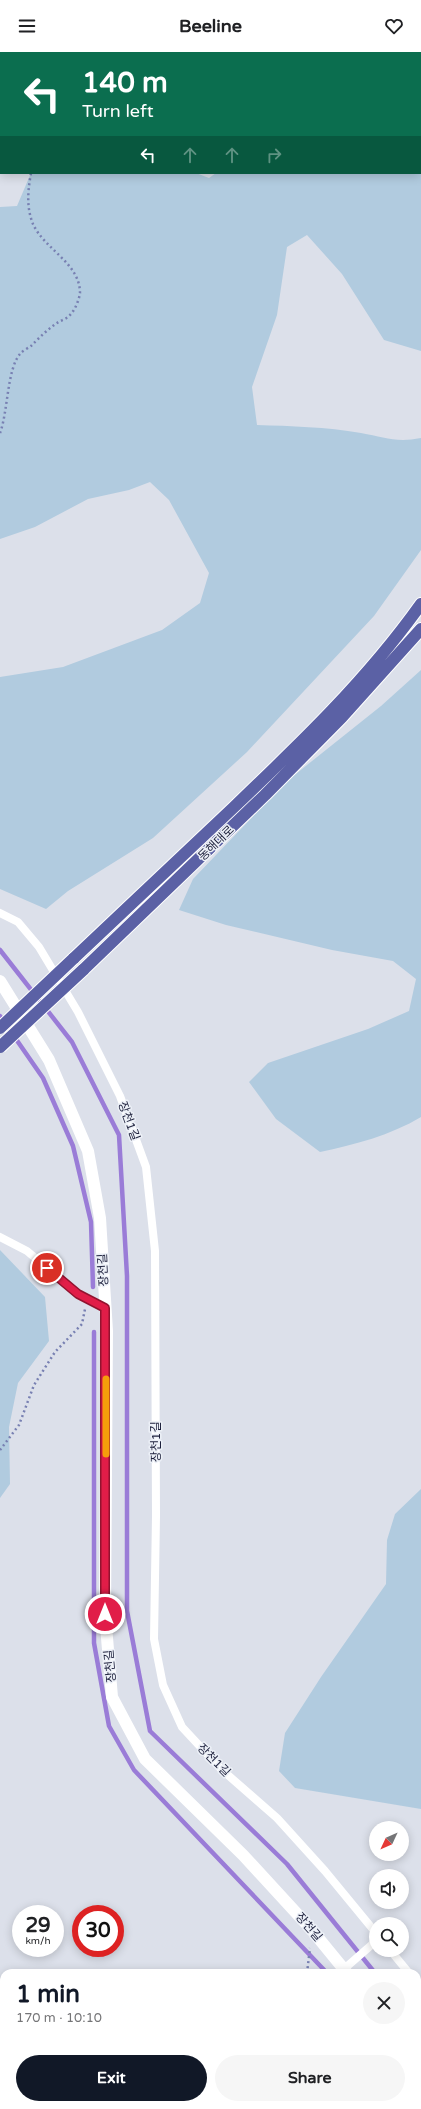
<!DOCTYPE html>
<html lang="en">
<head>
<meta charset="utf-8">
<style>
	body { margin:0; font-family:"Varela Round","Noto Sans KR",sans-serif; background:#f6f6f6; color:#202124; height:100vh; display:flex; flex-direction:column; font-size:15px; white-space:nowrap }
	* { box-sizing:border-box; margin:0 }
	p { font-size:13px; color:#757577 }
	.icon { flex:none; width:22px; height:22px; fill:none; stroke:currentColor; stroke-width:2; stroke-linecap:round; stroke-linejoin:round }
	.map { position:relative; flex:1; overflow:hidden }
	.drawer { position:absolute; left:0px; top:1917px; width:421px; height:140px; display:flex; flex-direction:column; background:#fff; border-radius:12px 12px 0 0; box-shadow:0 2px 10px #0003 }
	.drawer>* { flex:none }
	.hud { position:absolute; left:0px; top:0px; width:421px; height:122px; box-shadow:0 2px 10px #0003; background:#0b6e4f; color:#fff; overflow:hidden }
	.needle { width:26px; rotate:226deg }
	.buttons { position:absolute; left:369px; top:1769px; display:grid; gap:8px }
	.buttons a { display:grid; place-items:center; width:40px; height:40px; border-radius:50%; background:#fff; box-shadow:0 2px 10px #0003; font-size:20px }
	.speed { position:absolute; left:12px; top:1853px; display:flex; gap:8px; font-size:20px; font-weight:700; text-align:center }
	.speed>* { display:grid; place-content:center; width:52px; height:52px; border-radius:50%; background:#fff; box-shadow:0 2px 10px #0003; line-height:1 }
	.speed small { font-size:10px; font-weight:400 }
	.speed .limit { border:6px solid #d22; background:#fff; color:#111 }
	.pin { position:absolute; display:grid; place-items:center; width:34px; height:34px; color:#fff; margin:-17px; border:2px solid #fff; border-radius:50%; box-shadow:0 1px 4px #0007 }
	.me { position:absolute; width:44px; margin:-22px; rotate:0deg; stroke-linejoin:round; filter:drop-shadow(0 0 3px #0008) }
	.turn { display:flex; align-items:center; gap:14px; height:84px; padding:0 16px; font-size:18px }
	.turn .icon { width:52px; height:52px; stroke-width:2.5 }
	.turn b { display:block; font-size:28px; line-height:34px }
	.lanes { display:flex; align-items:center; height:38px; padding:0 16px; background:#0003; justify-content:center; gap:20px; direction:ltr }
	.lanes .off { opacity:.35 }
	.round { display:grid; place-items:center; flex:none; width:42px; height:42px; border-radius:21px; background:#f6f6f6 }
	.headline { display:flex; align-items:center; justify-content:space-between; height:68px; padding:0 16px }
	h1 { font-size:24px; font-weight:700; line-height:30px; color:#111827 }
	.primary-button { display:flex; gap:8px; margin-top:auto; padding:8px 16px }
	.primary-button a { flex:1; height:46px; border-radius:24px; background:#111827; color:#fff; font-size:16px; font-weight:700; line-height:46px; text-align:center }
	.primary-button a+a { background:#f6f6f6; color:#202124 }
	header { display:flex; justify-content:space-between; align-items:center; height:52px; padding:0 16px; background:#fff; font-size:18px; font-weight:700 }
	.map>svg:first-child { display:block }
	.green { fill:#b1cbdf }
	.lines { fill:none; stroke-linecap:round; stroke-linejoin:round }
	.stream { stroke:#9a7cd7; stroke-width:4.5 }
	.primary-casing { stroke:#fff; stroke-width:14 }
	.path { stroke:#7880b2; stroke-width:2.5; stroke-dasharray:2 3; stroke-linecap:butt }
	.lane { stroke:#fff; stroke-width:8 }
	.street { stroke:#fff; stroke-width:12 }
	.primary { stroke:#5b61a5; stroke-width:12 }
	.primary-bridge-casing { stroke:#fff; stroke-width:14; stroke-linecap:butt }
	.primary-bridge { stroke:#5b61a5; stroke-width:12 }
	.route-casing { stroke:#92132f; stroke-width:10 }
	.route { stroke:#e11d48; stroke-width:7 }
	.slow { stroke:#f59e0b; stroke-width:7 }
	.labels { text-anchor:middle; dominant-baseline:central; stroke-width:3; stroke-linejoin:round; paint-order:stroke }
	.street-label { font-size:12px; fill:#1c1f3b; stroke:#ecf0f7 }
</style>
</head>
<body>
<header><svg class="icon" aria-label="menu" viewBox="0 0 24 24"><path d="M4 6h16M4 12h16M4 18h16"/></svg>Beeline<svg class="icon" aria-label="heart" viewBox="0 0 24 24"><path d="M12 20l-8-8c-3-5 5-10 8-4 3-6 11-1 8 4z"/></svg></header>
<div class="map">
<svg width="421" height="2057" viewBox="0 0 421 2057">
	<rect width="100%" height="100%" fill="#dce0ea"/>
	<path class="green" d="M208,0H421V299L384,288L342,222L307,183L287,195L277,263L252,335L257,373C291,374 326,375 361,381C384,385 396,391 421,386V498L374,564L247,700L153,786L68,839L46,857L0,837V625L63,615L162,578L200,551L209,521L169,448L150,430L129,438L88,447L35,475L0,487V155L17,154L31,121H196L209,126L216,121H420V1Z
		M421,618V1065C391,1083 354,1093 320,1100L276,1067L249,1030L268,1011L368,977L409,959L416,927L393,909L332,898L226,873L179,858L193,827L287,729L381,654Z
		M0,1198L45,1245L49,1289L18,1331L9,1375L10,1432L0,1446Z
		M421,1437V1757L295,1736L279,1719L285,1681L321,1625L386,1532L387,1488L395,1462Z"/>
	<g class="lines">
		<path class="stream" d="M0,898L72,990L119,1083L127,1224V1559L150,1679L287,1812L375,1921
			M0,964L43,1026L73,1094L91,1170L93,1235
			M94,1280V1591L109,1674L134,1718L327,1921
			M417,1973L421,1978
			M347,2057V2053"/>
		<g class="primary-casing">
			<path id="primary" d="M73,907C126,857 180,806 233,756C300,692 367,628 421,552
				M83,918L265,743L342,665L421,577"/>
		</g>
		<path class="path" d="M0,381C8,360 7,317 20,302C23,298 29,296 32,293C40,285 48,277 57,271C61,268 67,267 70,263C75,258 79,248 80,241C80,211 44,197 33,172C26,155 28,138 31,121
			M0,1398L19,1373L34,1333L55,1300L82,1272L85,1257
			M307,1921L310,1896
			M0,1945L4,1948
			M241,2053L261,2057
			M308,2057L313,2056L314,2053"/>
		<path class="lane" d="M0,861L18,870L39,895L78,960L120,1044L146,1115L155,1199L156,1464L154,1587L163,1633L182,1675L221,1717L277,1766L325,1819L376,1881
			M0,1185L27,1199L78,1242L105,1256
			M390,1898L409,1921
			M344,1917L376,1889
			M417,1931L421,1936
			M356,2057L357,2053"/>
		<path class="street" d="M0,929L49,1008L88,1099L100,1166L107,1279L105,1562L112,1645L145,1707L243,1803L311,1877L347,1921
			M417,2003L421,2008"/>
		<use href="#primary" class="primary"/>
		<g class="primary-bridge-casing">
			<path id="primary-bridge" d="M0,976L73,907
				M0,995L83,918"/>
		</g>
		<use href="#primary-bridge" class="primary-bridge"/>
	</g>
	<g class="lines">
		<g class="route-casing">
			<path id="route" d="M47,1216L78,1242L105,1256V1562"/>
		</g>
		<use href="#route" class="route"/>
		<path class="slow" d="M106,1402V1327"/>
	</g>
	<g class="labels">
		<g class="street-label">
			<text transform="translate(216 791) rotate(-44)">동해대로</text>
			<text transform="translate(129 1069) rotate(70)">장천1길</text>
			<text transform="translate(103 1218) rotate(-93)">장천길</text>
			<text transform="translate(156 1390) rotate(-90)">장천1길</text>
			<text transform="translate(110 1614) rotate(-95)">장천길</text>
			<text transform="translate(214 1708) rotate(45)">장천1길</text>
			<text transform="translate(309 1875) rotate(49)">장천길</text>
		</g>
	</g>
</svg>
<div class="buttons">
<a><svg class="needle" viewBox="-14 -14 28 28"><path d="M0-13l5 13h-10z" fill="#e53935"/><path d="M0 13l5-13h-10z" fill="#757577"/></svg></a>
<a><svg class="icon" aria-label="sound" viewBox="0 0 24 24"><path d="M4 9h4l5-4v14l-5-4H4zM17 9q2 3 0 6"/></svg></a>
<a><svg class="icon" aria-label="search" viewBox="0 0 24 24"><circle cx="10" cy="10" r="6"/><path d="M15 15l6 6"/></svg></a>
</div>
<div class="speed"><div>29<small>km/h</small></div><div class="limit">30</div></div>
<div class="pin" style="left:47px;top:1216px;background:#d93025"><svg class="icon" aria-label="arrive" viewBox="0 0 24 24"><path d="M6 21V4h12l-3 4 3 4H6"/></svg></div>
<svg class="me" style="left:105px;top:1562px" viewBox="-20 -20 40 40"><circle r="17" fill="#e11d48" stroke="#fff" stroke-width="3"/><path d="M0-11L8 9 0 5-8 9z" fill="#fff"/></svg>
<div class="hud">
<div class="turn"><svg class="icon" aria-label="left" viewBox="0 0 24 24"><path d="M17 20v-9H6M10 6l-5 5 5 5"/></svg><div><b>140 m</b>Turn left</div></div>
<div class="lanes"><svg class="icon" aria-label="left" viewBox="0 0 24 24"><path d="M17 20v-9H6M10 6l-5 5 5 5"/></svg><svg class="icon off" aria-label="ahead" viewBox="0 0 24 24"><path d="M12 20V5M6 11l6-6 6 6"/></svg><svg class="icon off" aria-label="ahead" viewBox="0 0 24 24"><path d="M12 20V5M6 11l6-6 6 6"/></svg><svg class="icon off" aria-label="right" viewBox="0 0 24 24"><path d="M7 20v-9h11M14 6l5 5-5 5"/></svg></div>
</div>
<section class="drawer">
<div class="headline"><div><h1>1 min</h1><p>170 m · 10:10</p></div><a class="round"><svg class="icon" aria-label="close" viewBox="0 0 24 24"><path d="M6 6l12 12M18 6L6 18"/></svg></a></div>
<div class="primary-button"><a>Exit</a><a>Share</a></div>
</section>
</div>
</body>
</html>
